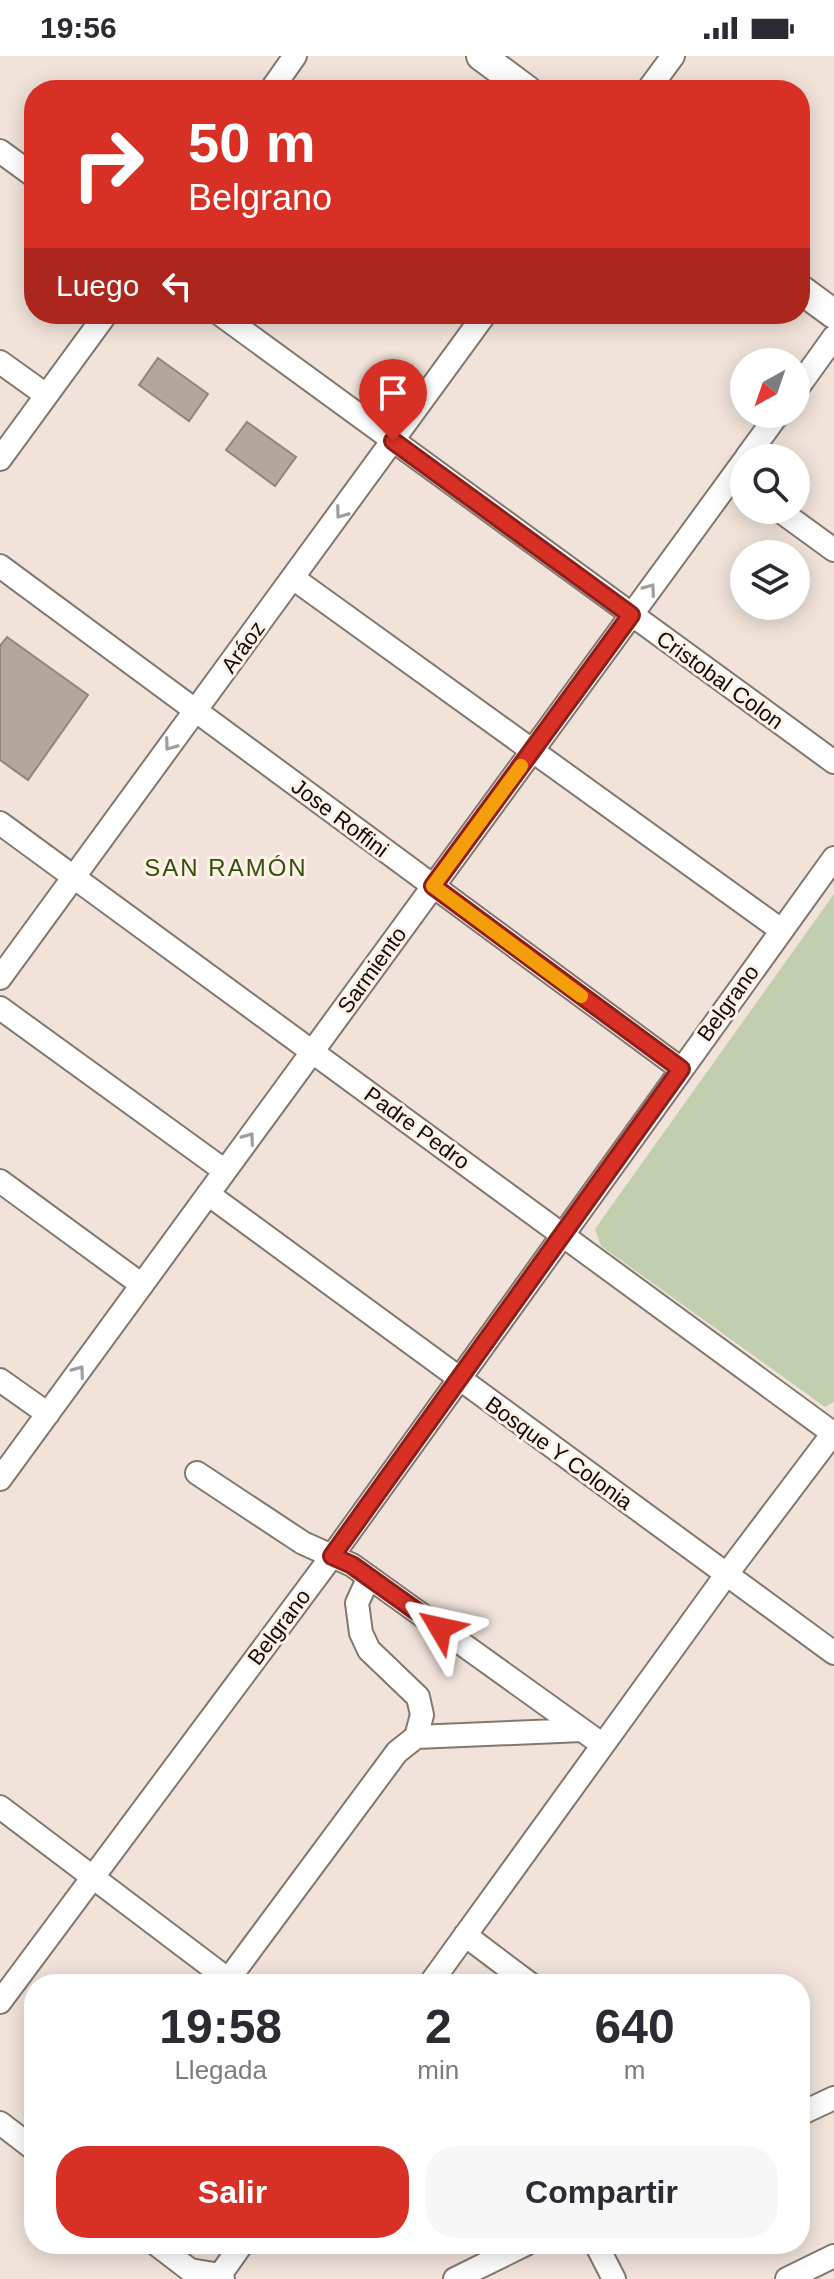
<!DOCTYPE html>
<html lang="es">
<head>
<meta charset="utf-8">
<style>
	body { margin:0; font-family:Arial,sans-serif; background:#f7f7f7; color:#2b2b33; height:100vh; display:flex; flex-direction:column; font-size:30px; white-space:nowrap }
	* { box-sizing:border-box; margin:0 }
	p { font-size:26px; color:#7c7c81 }
	.icon { flex:none; width:44px; height:44px; fill:none; stroke:currentColor; stroke-width:2; stroke-linecap:round; stroke-linejoin:round }
	.map { position:relative; flex:1; overflow:hidden }
	.panel { position:absolute; left:24px; top:1918px; width:786px; height:280px; display:flex; flex-direction:column; background:#fff; border-radius:32px; box-shadow:0 4px 20px #0003 }
	.panel>* { flex:none }
	.hud { position:absolute; left:24px; top:24px; width:786px; height:244px; border-radius:32px; box-shadow:0 4px 20px #0003; background:#d93025; color:#fff; overflow:hidden }
	.needle { width:52px; rotate:220deg }
	.buttons { position:absolute; left:730px; top:292px; display:grid; gap:16px }
	.buttons a { display:grid; place-items:center; width:80px; height:80px; border-radius:50%; background:#fff; box-shadow:0 4px 20px #0003; font-size:40px }
	.pin { position:absolute; display:grid; place-items:center; width:68px; height:68px; color:#fff; margin:-82px -34px; border-radius:50% 50% 50% 0; rotate:-45deg; box-shadow:0 0 8px #0007 }
	.pin .icon { rotate:45deg }
	.me { position:absolute; width:88px; margin:-44px; rotate:306deg; stroke-linejoin:round; filter:drop-shadow(0 0 6px #0008) }
	.turn { display:flex; align-items:center; gap:28px; height:168px; padding:0 32px; font-size:36px }
	.turn .icon { width:104px; height:104px; stroke-width:2.5 }
	.turn b { display:block; font-size:56px; line-height:68px }
	.then { display:flex; align-items:center; height:76px; padding:0 32px; background:#0003; gap:16px; font-size:30px }
	.eta { display:flex; justify-content:space-evenly; align-items:center; height:136px; text-align:center }
	.eta b { font-size:48px; font-weight:800; line-height:56px }
	.primary-button { display:flex; gap:16px; margin-top:auto; padding:16px 32px }
	.primary-button a { flex:1; height:92px; border-radius:32px; background:#d93025; color:#fff; font-size:32px; font-weight:800; line-height:92px; text-align:center }
	.primary-button a+a { background:#f7f7f7; color:#2b2b33 }
	.status { display:flex; justify-content:space-between; align-items:center; height:56px; padding:0 40px; background:#fff; direction:ltr }
	.status svg { height:22px; fill:currentColor }
	.map>svg:first-child { display:block }
	.green { fill:#c1cfaf }
	.building { fill:#b3a69d; stroke:#90847c; stroke-width:2 }
	.lines { fill:none; stroke-linecap:round; stroke-linejoin:round }
	.minor-casing { stroke:#83776e; stroke-width:26 }
	.major-casing { stroke:#83776e; stroke-width:32 }
	.minor { stroke:#fff; stroke-width:22 }
	.major { stroke:#fff; stroke-width:28 }
	.oneway { stroke:#9f9e9d }
	.route-casing { stroke:#8d1f18; stroke-width:20 }
	.route { stroke:#d93025; stroke-width:14 }
	.slow { stroke:#f59e0b; stroke-width:14 }
	.labels { text-anchor:middle; dominant-baseline:central; stroke-width:6; stroke-linejoin:round; paint-order:stroke }
	.street-label { font-size:22px; fill:#100c09; stroke:#fef1e7 }
	.neighbourhood-label { font-size:24px; letter-spacing:2px; fill:#31510d; stroke:#fef1e7 }
</style>
</head>
<body>
<div class="status"><b>19:56</b><svg viewBox="0 0 49 12"><path d="M0 12V9h3v3zM5 12V6h3v6zM10 12V3h3v9zM15 12V0h3v12zM26 1h20v11H26zM47 4h2v5h-2z"/></svg></div>
<div class="map">
<svg width="834" height="2223" viewBox="0 0 834 2223">
	<rect width="100%" height="100%" fill="#f1e3da"/>
	<path class="green" d="M834,838V1346L825,1351L601,1190L595,1173Z"/>
	<path class="building" d="M158,302L208,338L189,365L139,329Z
		M247,366L296,401L275,430L226,394Z
		M7,581L88,639L28,724L0,704V590Z"/>
	<g class="lines">
		<g class="minor-casing">
			<path id="minor" d="M271,34L295,0
				M648,34L673,0
				M0,95L34,120
				M220,258L834,706
				M0,306L46,339
				M796,334L834,281
				M746,402L778,358
				M0,403L106,258
				M779,454L834,494
				M0,510L681,1013
				M293,522L781,874
				M0,767L834,1378
				M0,922L485,258
				M0,952L225,1115
				M0,1125L142,1229
				M208,1138L834,1597
				M0,1324L48,1358
				M197,1417L303,1487L352,1509L603,1689
				M0,1423L744,405
				M369,1521L357,1547L361,1577L369,1594L418,1641L422,1659L416,1681
				M0,1751L234,1928
				M465,1879L530,1928
				M225,1928L397,1696L416,1681L582,1674
				M430,1928L726,1519L834,1376
				M0,1946L332,1500L834,802
				M800,2058L834,2042
				M0,2067L34,2093
				M156,2188L190,2214L220,2219L223,2223
				M596,2188L614,2223
				M220,2219L242,2188
				M455,2223L526,2188
				M787,2223L834,2200"/>
		</g>
		<g class="major-casing">
			<path id="major" d="M481,0L527,34
				M800,233L834,258"/>
		</g>
		<use href="#minor" class="minor"/>
		<use href="#major" class="major"/>
	</g>
	<defs><path id="oneway-chevron" d="M-2-3.5L2.5 0L-2 3.5" fill="none" stroke-width="1.6" stroke-linecap="round" stroke-linejoin="round" transform="scale(2)"/></defs>
	<g class="oneway">
		<use href="#oneway-chevron" transform="translate(341 457) rotate(126)"/>
		<use href="#oneway-chevron" transform="translate(650 533) rotate(-54)"/>
		<use href="#oneway-chevron" transform="translate(170 689) rotate(126)"/>
		<use href="#oneway-chevron" transform="translate(249 1082) rotate(-54)"/>
		<use href="#oneway-chevron" transform="translate(79 1315) rotate(-54)"/>
	</g>
	<g class="lines">
		<g class="route-casing">
			<path id="route" d="M393,385L631,559L433,830L681,1013L332,1500L352,1509L440,1572"/>
		</g>
		<use href="#route" class="route"/>
		<path class="slow" d="M521,710L433,830L581,940"/>
	</g>
	<g class="labels">
		<g class="street-label">
			<text transform="translate(243 591) rotate(-54)">Aráoz</text>
			<text transform="translate(720 624) rotate(36)">Cristobal Colon</text>
			<text transform="translate(340 762) rotate(37)">Jose Roffini</text>
			<text transform="translate(372 914) rotate(-54)">Sarmiento</text>
			<text transform="translate(728 947) rotate(-54)">Belgrano</text>
			<text transform="translate(417 1072) rotate(36)">Padre Pedro</text>
			<text transform="translate(559 1397) rotate(36)">Bosque Y Colonia</text>
			<text transform="translate(279 1571) rotate(-53)">Belgrano</text>
		</g>
		<g class="neighbourhood-label">
			<text x="226" y="811">SAN RAMÓN</text>
		</g>
	</g>
</svg>
<div class="buttons">
<a><svg class="needle" viewBox="-14 -14 28 28"><path d="M0-13l5 13h-10z" fill="#e53935"/><path d="M0 13l5-13h-10z" fill="#7c7c81"/></svg></a>
<a><svg class="icon" aria-label="search" viewBox="0 0 24 24"><circle cx="10" cy="10" r="6"/><path d="M15 15l6 6"/></svg></a>
<a><svg class="icon" aria-label="layers" viewBox="0 0 24 24"><path d="M12 4l9 5-9 5-9-5zM3 14l9 5 9-5"/></svg></a>
</div>
<div class="pin" style="left:393px;top:385px;background:#d93025"><svg class="icon" aria-label="arrive" viewBox="0 0 24 24"><path d="M6 21V4h12l-3 4 3 4H6"/></svg></div>
<svg class="me" style="left:440px;top:1572px" viewBox="-20 -20 40 40"><path d="M0-17L14 15 0 8-14 15z" fill="#d93025" stroke="#fff" stroke-width="4"/></svg>
<div class="hud">
<div class="turn"><svg class="icon" aria-label="right" viewBox="0 0 24 24"><path d="M7 20v-9h11M14 6l5 5-5 5"/></svg><div><b>50 m</b>Belgrano</div></div>
<div class="then">Luego<svg class="icon" aria-label="left" viewBox="0 0 24 24"><path d="M17 20v-9H6M10 6l-5 5 5 5"/></svg></div>
</div>
<section class="panel">
<div class="eta">
<div><b>19:58</b><p>Llegada</p></div>
<div><b>2</b><p>min</p></div>
<div><b>640</b><p>m</p></div>
</div>
<div class="primary-button"><a>Salir</a><a>Compartir</a></div>
</section>
</div>
</body>
</html>
